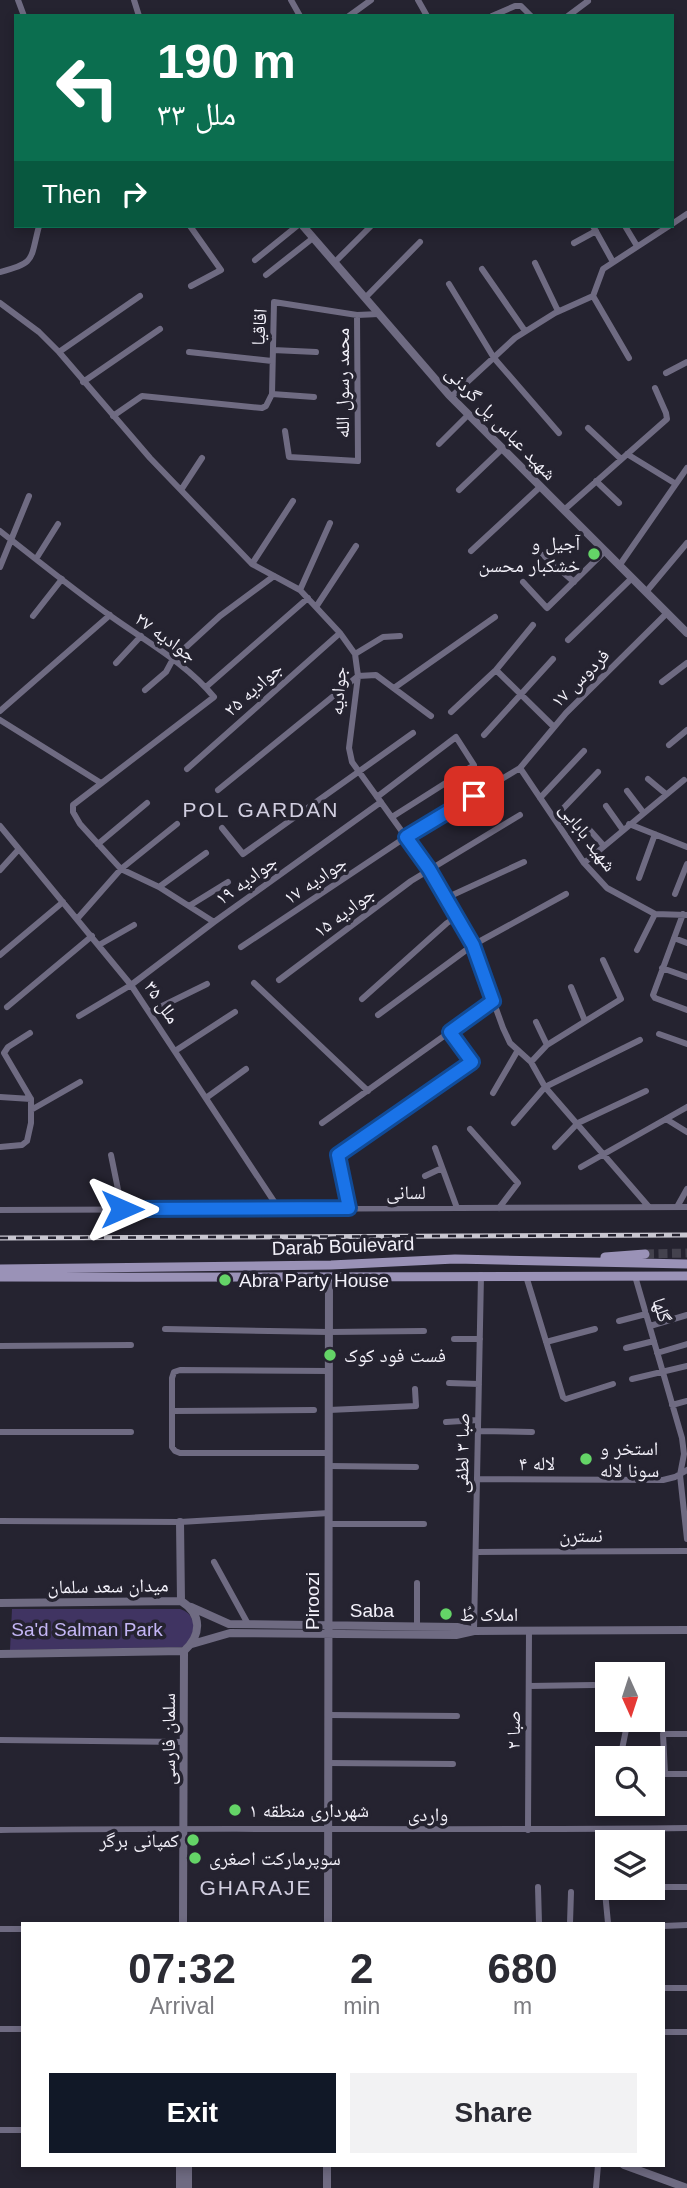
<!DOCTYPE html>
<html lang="en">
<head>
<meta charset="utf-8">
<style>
	body { margin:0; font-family:Arial,"Noto Naskh Arabic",sans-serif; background:#f2f2f3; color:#2b2b33; height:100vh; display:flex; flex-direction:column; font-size:26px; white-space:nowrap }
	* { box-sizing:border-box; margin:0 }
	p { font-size:23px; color:#7c7c81 }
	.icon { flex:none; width:38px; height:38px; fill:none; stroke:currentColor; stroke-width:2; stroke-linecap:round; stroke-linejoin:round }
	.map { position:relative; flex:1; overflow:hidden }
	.panel { position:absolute; left:21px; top:1922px; width:644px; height:245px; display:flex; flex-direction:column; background:#fff; border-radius:0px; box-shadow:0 4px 10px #0003 }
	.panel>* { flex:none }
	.banner { position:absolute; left:14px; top:14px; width:660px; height:214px; border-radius:0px; box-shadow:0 4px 10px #0003; background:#0b6e4f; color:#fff; overflow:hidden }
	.needle { width:46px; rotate:177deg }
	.buttons { position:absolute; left:595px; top:1662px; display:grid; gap:14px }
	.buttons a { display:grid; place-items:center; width:70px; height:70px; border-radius:0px; background:#fff; box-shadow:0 4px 10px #0003; font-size:35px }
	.pin { position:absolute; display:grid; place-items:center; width:60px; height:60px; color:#fff; margin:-30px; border-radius:14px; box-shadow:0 4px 10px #0006 }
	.me { position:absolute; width:77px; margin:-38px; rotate:90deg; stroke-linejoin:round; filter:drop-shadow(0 0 5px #0008) }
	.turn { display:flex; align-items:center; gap:24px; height:147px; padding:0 28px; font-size:32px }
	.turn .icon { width:91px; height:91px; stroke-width:2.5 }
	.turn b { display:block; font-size:49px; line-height:60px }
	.then { display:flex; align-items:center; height:66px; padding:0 28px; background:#0003; gap:14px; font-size:26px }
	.eta { display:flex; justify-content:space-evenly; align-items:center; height:119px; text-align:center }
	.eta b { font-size:42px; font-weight:800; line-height:49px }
	.button { display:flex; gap:14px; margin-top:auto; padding:14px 28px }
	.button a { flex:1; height:80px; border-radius:0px; background:#111827; color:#fff; font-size:28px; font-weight:800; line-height:80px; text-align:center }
	.button a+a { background:#f2f2f3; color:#2b2b33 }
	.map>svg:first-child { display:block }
	.green { fill:#403462 }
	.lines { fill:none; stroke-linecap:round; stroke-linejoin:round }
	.secondary-tunnel { stroke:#44424e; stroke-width:9; stroke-dasharray:9 4.5; stroke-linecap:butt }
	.minor { stroke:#6f6b82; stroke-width:6 }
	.tertiary { stroke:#6f6b82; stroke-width:8 }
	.secondary { stroke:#9a92b7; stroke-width:9 }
	.rail-casing { stroke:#c8c6d0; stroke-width:5 }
	.rail { stroke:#252330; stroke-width:2.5; stroke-dasharray:8; stroke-linecap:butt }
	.route-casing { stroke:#114b97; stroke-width:18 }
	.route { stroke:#1a73e8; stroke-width:12 }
	.poi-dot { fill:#64d467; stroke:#252330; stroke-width:2.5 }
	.labels { text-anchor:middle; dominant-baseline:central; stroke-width:7; stroke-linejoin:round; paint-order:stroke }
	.street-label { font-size:19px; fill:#f3f1fa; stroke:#252330 }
	.poi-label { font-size:19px; fill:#f3f1fa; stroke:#252330; text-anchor:start }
	.park-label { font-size:19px; fill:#c4b6f5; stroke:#252330 }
	.neighbourhood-label { font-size:21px; letter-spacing:2px; fill:#d1cee0; stroke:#252330 }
</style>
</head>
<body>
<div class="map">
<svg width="687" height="2188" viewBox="0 0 687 2188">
	<rect width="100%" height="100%" fill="#252330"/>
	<path class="green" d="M12,1609H180C198,1614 198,1638 182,1647L10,1650Z"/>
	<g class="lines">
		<path class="secondary-tunnel" d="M645,1254L687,1253"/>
		<path class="minor" d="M18,0L24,16
			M134,0L139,16
			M291,0L300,16
			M418,0L427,16
			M349,16L371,0
			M492,16L515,6H521L531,16
			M568,16L588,1
			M672,224L687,214
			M190,226L221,270L191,286
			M593,226L613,262
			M625,226L637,246
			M574,243L596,231
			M255,260L297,226
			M334,263L371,226
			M535,263L558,311
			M482,269L525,331
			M0,272C36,263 30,260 39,226
			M266,275L313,238
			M449,284L494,358L559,433
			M593,296L603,269L669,226
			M593,296L629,358
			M365,298L420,242
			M0,303L39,332L59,352L150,458L252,564L300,590L340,633L355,654L358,676L349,748L352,762L429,869L473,945L503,1028L510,1043L531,1062L545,1087L649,1207
			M273,350L316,352
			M59,352L140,296
			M189,352L272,361
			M666,373L687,362
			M83,382L160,329
			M314,397L272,394L274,302L357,315
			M451,397L515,338L555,313L593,296
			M113,416L142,396L262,408L266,406L272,394
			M588,428L621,459
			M285,431L289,457L358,461L357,315L379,314
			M439,444L468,415
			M627,454L676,484
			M596,481L619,503
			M181,490L202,458
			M459,490L502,449
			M564,510L667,419L666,413L655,388
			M0,531C37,560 74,590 112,617C147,642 187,664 214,697L73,805V812L80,824L121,869L159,887L214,922
			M471,551L540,487
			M543,555L574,582
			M36,559L58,524
			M252,564L293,501
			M619,566L687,468
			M0,567L29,496
			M523,582L547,608L605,551
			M300,590L330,523
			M646,592L687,543
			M316,607L356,546
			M33,616L62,579
			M568,640L632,578
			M355,654L383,637L400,636
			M116,663L141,636
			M496,670L554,727
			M662,682L687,663
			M206,687L308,598
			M394,688L495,617
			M145,690L166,672L173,659L220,616L274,576
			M0,711L110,615
			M451,712L496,670L533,625
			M0,720L101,783
			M484,735L553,659
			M669,745L687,730
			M520,768L584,863L607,888L655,914L687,915
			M187,769L340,633
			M648,779L666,794
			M218,790L358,676L376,675L431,716
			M627,791L643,812
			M377,797L456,737L474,765L392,817
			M540,798L584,751
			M606,806L623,830
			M554,818L598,772
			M629,824L687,847
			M0,826L131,985L279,1209
			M587,827L604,846
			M222,828L243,854L413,733
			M98,844L147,803
			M584,863L684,780
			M0,870L19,849
			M639,878L655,834
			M159,887L206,853
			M675,894L687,864
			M446,898L524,862
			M189,906L228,882
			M683,914L653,995L655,998L687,1010
			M77,919L121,869L177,824
			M674,938L687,943
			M99,945L134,925
			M241,947L406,837L520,768L566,713L667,613
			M637,950L655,914
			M0,955L63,902
			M662,968L687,977
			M279,980L411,881L520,815
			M254,983L368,1091
			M571,987L585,1021
			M362,999L447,923L457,917
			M7,1007L92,936
			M150,1012L207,984
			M378,1015L473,945L566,894
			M79,1016L131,985L214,922L381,802
			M536,1022L547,1045
			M659,1034L687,1044
			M175,1051L235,1012
			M531,1062L547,1045L621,999L603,960
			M493,1093L518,1050
			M0,1097L31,1099
			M206,1098L246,1069
			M31,1110L80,1082
			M666,1119L687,1132
			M322,1123L493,1001
			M514,1123L545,1087L640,1040
			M470,1129L518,1183L499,1208
			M0,1147L22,1145L27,1141L31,1123V1099L4,1053L8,1047L30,1033
			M555,1147L578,1123L646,1091
			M435,1148L457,1208
			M111,1155L122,1209
			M581,1167L687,1107
			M425,1176L442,1168
			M677,1207L687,1189
			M349,1208L338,1155L473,1062L450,1032
			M0,1210L687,1207
			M526,1276L563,1397L566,1399L613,1384
			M635,1276L682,1438L684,1454L680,1475L687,1539
			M619,1321L646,1314
			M650,1326L687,1315
			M165,1329L329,1332L424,1331
			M454,1339H480
			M546,1342L595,1329
			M0,1346L131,1345
			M626,1348L654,1341
			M657,1353L687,1344
			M329,1371L180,1370L174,1372L172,1378V1447L175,1451L180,1453H329
			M632,1379L687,1366
			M449,1383L479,1384
			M672,1405L687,1401
			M329,1410L416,1406L415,1389
			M172,1411L314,1410
			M446,1422L478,1420
			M478,1431L532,1432
			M0,1432H131
			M329,1466L416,1467
			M477,1479L663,1480L675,1477L687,1470
			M0,1521L180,1522L329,1513
			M329,1524H424
			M476,1552L687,1551
			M214,1562L248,1624
			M417,1583V1626
			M474,1631L481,1275
			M529,1686L594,1685
			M328,1715L457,1716
			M0,1740L184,1742
			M620,1759L628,1720
			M328,1763L453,1764
			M653,1774H687
			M665,1774L663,1734H687
			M599,1829L608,1923
			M0,1830C229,1827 458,1831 687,1828
			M528,1830L529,1630
			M538,1887L539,1923
			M653,1887H687
			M570,1923L571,1892
			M663,1926L687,1925
			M0,1929H23
			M663,1988H687
			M0,2029H23
			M663,2032H687
			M0,2130H23
			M596,2188L598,2165"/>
		<path class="tertiary" d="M303,226L449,395L687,633
			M180,1522L181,1601
			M0,1603L181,1601C202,1614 202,1635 184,1651L0,1654
			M191,1607L229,1624L457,1627L471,1630
			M192,1644L230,1633L456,1635L474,1631L687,1630
			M183,1923L184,1651
			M328,1923L329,1278
			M180,2165V2188
			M188,2165V2188
			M624,2165L687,2188
			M327,2188V2165"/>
		<path class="secondary" d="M605,1257L645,1254
			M0,1269L331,1265L455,1259L687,1264
			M0,1277C229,1278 458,1276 687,1276"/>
		<g class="rail-casing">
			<path id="rail" d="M0,1238L687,1235"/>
		</g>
		<use href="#rail" class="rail"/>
	</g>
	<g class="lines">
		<g class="route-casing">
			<path id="route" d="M122,1209L349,1208L338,1155L472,1062L450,1032L493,1001L473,945L429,869L406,837L474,796"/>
		</g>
		<use href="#route" class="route"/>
	</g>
	<g class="poi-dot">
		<circle cx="594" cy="554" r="7"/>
		<circle cx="225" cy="1280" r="7"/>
		<circle cx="330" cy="1355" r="7"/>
		<circle cx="586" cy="1459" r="7"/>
		<circle cx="446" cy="1614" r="7"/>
		<circle cx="235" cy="1810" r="7"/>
		<circle cx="193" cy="1840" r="7"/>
		<circle cx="195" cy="1858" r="7"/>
	</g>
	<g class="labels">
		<g class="street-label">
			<text transform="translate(259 327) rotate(-86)">اقاقیا</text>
			<text transform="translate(342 383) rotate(-90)">محمد رسول الله</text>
			<text transform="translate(501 423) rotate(46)">شهید عباس پل گردنی</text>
			<text transform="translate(166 637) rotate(36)">جوادیه ۲۷</text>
			<text transform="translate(580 678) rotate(-45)">فردوس ۱۷</text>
			<text transform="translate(253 689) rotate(-42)">جوادیه ۲۵</text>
			<text transform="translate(338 691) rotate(-86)">جوادیه</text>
			<text transform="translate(588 837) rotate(53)">شهید بابایی</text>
			<text transform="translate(246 880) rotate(-36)">جوادیه ۱۹</text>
			<text transform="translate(315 880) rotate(-34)">جوادیه ۱۷</text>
			<text transform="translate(344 912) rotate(-37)">جوادیه ۱۵</text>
			<text transform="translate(162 1002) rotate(56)">ملل ۳۵</text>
			<text x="406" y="1192">لسانی</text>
			<text transform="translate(343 1246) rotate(-2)">Darab Boulevard</text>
			<text transform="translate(662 1310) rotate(74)">گلها</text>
			<text transform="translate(462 1453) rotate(-89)">صبا ۳ لطفی</text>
			<text x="537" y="1463">لاله ۴</text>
			<text x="581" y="1535">نسترن</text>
			<text transform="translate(108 1586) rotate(-1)">میدان سعد سلمان</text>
			<text transform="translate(312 1601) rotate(-90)">Piroozi</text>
			<text x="372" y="1610">Saba</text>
			<text transform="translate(513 1730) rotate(-90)">صبا ۲</text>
			<text transform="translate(168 1739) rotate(-90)">سلمان فارسی</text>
			<text x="428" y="1814">واردی</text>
		</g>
		<g class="poi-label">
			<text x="580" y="543" text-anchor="end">آجیل و<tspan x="580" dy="22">خشکبار محسن</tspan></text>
			<text x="239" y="1280">Abra Party House</text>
			<text x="344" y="1355">فست فود کوک</text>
			<text x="600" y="1448">استخر و<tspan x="600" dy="22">سونا لاله</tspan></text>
			<text x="460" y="1614">املاک طُ</text>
			<text x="249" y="1810">شهرداری منطقه ۱</text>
			<text x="179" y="1840" text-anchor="end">کمپانی برگر</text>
			<text x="209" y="1858">سوپرمارکت اصغری</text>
		</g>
		<g class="park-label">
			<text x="87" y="1629">Sa'd Salman Park</text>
		</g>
		<g class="neighbourhood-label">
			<text x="261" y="809">POL GARDAN</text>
			<text x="256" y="1887">GHARAJE</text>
		</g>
	</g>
</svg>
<div class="buttons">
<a><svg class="needle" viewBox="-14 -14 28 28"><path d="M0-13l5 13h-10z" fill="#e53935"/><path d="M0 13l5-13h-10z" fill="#7c7c81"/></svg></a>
<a><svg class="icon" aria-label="search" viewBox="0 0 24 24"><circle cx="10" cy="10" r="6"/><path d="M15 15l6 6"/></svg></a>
<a><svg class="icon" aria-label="layers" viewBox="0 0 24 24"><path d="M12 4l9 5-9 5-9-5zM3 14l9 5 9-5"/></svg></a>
</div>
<div class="pin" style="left:474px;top:796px;background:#d93025"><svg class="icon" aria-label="arrive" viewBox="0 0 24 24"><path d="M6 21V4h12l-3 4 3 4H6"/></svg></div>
<svg class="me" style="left:122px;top:1209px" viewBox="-20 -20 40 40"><path d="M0-17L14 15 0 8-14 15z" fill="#1a73e8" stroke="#fff" stroke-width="4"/></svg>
<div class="banner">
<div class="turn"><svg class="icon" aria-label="left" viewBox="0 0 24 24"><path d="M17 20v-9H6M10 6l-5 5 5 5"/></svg><div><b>190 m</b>ملل ۳۳</div></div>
<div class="then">Then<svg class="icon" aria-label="right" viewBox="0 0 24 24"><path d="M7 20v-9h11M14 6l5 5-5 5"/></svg></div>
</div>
<section class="panel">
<div class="eta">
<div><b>07:32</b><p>Arrival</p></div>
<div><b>2</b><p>min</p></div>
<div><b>680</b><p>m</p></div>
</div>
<div class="button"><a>Exit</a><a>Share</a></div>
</section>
</div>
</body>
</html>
